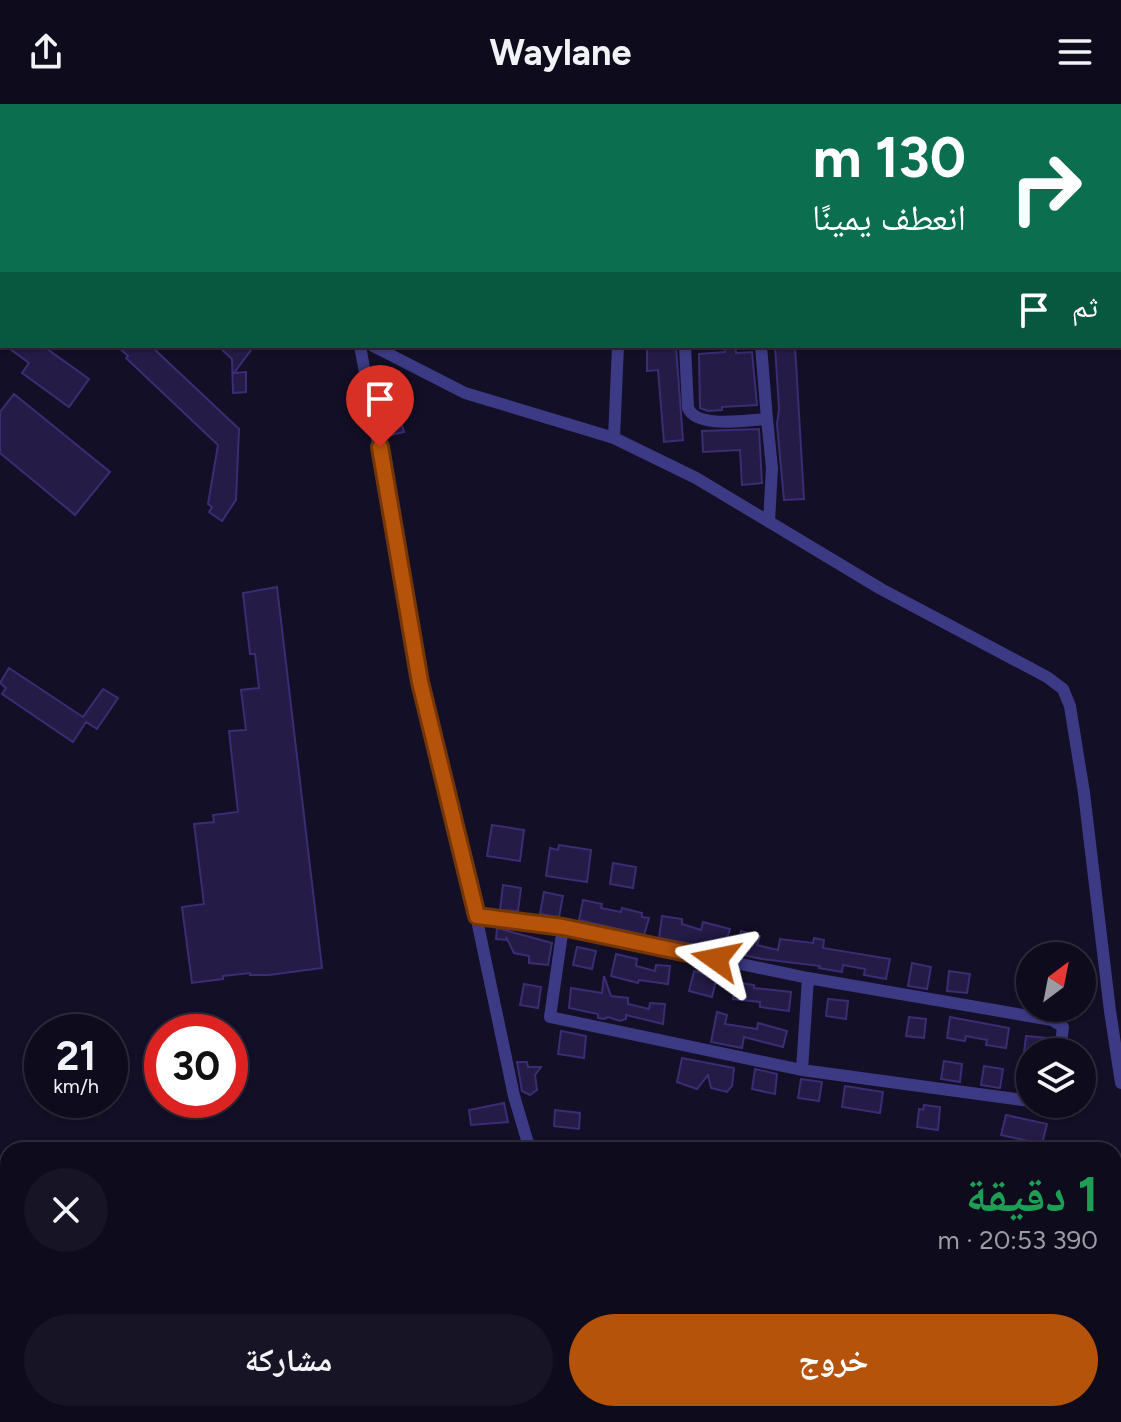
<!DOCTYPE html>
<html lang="ar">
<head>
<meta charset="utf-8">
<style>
	body { margin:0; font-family:Figtree,"Noto Naskh Arabic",sans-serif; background:#171425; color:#f1f3f6; direction:rtl; height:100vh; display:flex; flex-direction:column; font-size:30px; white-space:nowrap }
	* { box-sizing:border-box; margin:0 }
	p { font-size:26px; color:#9b9ba3 }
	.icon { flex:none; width:44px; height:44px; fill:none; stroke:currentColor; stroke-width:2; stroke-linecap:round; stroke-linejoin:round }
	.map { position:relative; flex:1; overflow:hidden; direction:ltr }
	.panel { position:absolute; left:0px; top:1038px; width:1122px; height:280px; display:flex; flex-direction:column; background:#0e0b1c; border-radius:24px 24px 0 0; box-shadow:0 2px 6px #0004,0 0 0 2px #2e2b3b; direction:rtl }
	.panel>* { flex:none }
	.top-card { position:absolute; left:0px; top:0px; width:1122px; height:244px; box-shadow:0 2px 6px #0004,0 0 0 2px #2e2b3b; direction:rtl; background:#0b6e4f; color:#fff; overflow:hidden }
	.needle { width:52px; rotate:32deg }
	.controls { position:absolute; left:1016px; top:838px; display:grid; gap:16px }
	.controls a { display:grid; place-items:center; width:80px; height:80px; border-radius:50%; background:#0e0b1c; box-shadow:0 2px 6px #0004,0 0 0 2px #2e2b3b; font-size:40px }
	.speed { position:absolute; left:24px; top:910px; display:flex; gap:16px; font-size:40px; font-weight:700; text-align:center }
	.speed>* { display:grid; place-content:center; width:104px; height:104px; border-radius:50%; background:#0e0b1c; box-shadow:0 2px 6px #0004,0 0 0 2px #2e2b3b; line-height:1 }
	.speed small { font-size:20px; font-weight:400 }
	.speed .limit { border:12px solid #d22; background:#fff; color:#111 }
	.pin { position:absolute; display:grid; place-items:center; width:68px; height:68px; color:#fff; margin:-82px -34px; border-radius:50% 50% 50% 0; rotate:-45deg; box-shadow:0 0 8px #0007 }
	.pin .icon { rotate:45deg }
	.me { position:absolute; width:88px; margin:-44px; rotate:282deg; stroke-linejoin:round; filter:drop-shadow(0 0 6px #0008) }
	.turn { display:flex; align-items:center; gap:28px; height:168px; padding:0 24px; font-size:36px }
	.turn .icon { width:104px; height:104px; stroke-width:2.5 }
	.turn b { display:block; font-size:56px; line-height:68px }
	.then { display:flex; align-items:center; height:76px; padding:0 24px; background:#0003; gap:16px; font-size:30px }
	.round { display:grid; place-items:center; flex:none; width:84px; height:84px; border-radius:42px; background:#171425 }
	.head { display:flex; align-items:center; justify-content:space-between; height:136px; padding:0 24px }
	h1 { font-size:48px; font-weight:700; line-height:60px; color:#1e9e55 }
	.action { display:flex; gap:16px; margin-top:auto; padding:16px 24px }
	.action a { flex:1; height:92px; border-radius:48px; background:#b45309; color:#fff; font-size:32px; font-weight:700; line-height:92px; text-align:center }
	.action a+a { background:#171425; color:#f1f3f6 }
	header { display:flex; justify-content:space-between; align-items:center; height:104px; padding:0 24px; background:#0e0b1c; font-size:36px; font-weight:700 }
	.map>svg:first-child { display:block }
	.building { fill:#241b47; stroke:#3b2d73; stroke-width:2 }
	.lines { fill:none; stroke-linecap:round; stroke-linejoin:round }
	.street { stroke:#3d3a85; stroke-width:12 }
	.secondary { stroke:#6f6bff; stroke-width:18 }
	.route-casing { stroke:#753606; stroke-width:20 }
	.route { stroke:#b45309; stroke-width:14 }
</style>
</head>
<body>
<header><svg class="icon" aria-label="menu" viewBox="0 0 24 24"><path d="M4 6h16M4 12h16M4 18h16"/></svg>Waylane<svg class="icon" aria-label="share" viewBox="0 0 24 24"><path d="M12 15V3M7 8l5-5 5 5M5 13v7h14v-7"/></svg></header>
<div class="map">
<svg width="1121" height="1318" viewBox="0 0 1121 1318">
	<rect width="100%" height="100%" fill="#130f26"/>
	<path class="building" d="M6,242H43L89,275L69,303L22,269L29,259Z
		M117,242H151L239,325L236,396L222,417L209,408L212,403L208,400L218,341L126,254L128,252Z
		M218,242H245L251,246L234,269L246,268V288L233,289L232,255Z
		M724,242H735L736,249L752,248L757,301L722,303V306L708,307L700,304L699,250L725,248Z
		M775,242H795L804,395L784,396L777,320L779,305Z
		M676,243L683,336L664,338L658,266L647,267V245Z
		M384,267L387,284L390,283L404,328L386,332L374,268Z
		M14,290L110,368L75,411L0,349V308Z
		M759,325L762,379L742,381L740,346L703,348L702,327Z
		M277,483L322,864L269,871H250V869L223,872V875L192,879L182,803L204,800L194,720L214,718L213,711L238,708L229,627L246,626L241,586L259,584L255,550H250L243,489Z
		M9,564L83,613L103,585L118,594L97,625L86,618L73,638L2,590L6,584L0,579Z
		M492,721L524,726L520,757L487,752Z
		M559,741L591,746L587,778L546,772L550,744L558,746Z
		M613,759L636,763L633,784L610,780Z
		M503,781L521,784L518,807L500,806Z
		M544,788L563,792L559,813L540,810Z
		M583,796L602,800L601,804L621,808L622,804L642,809V813L649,814L644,831L579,816Z
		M662,812L682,815V820L701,826L703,818L730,825L724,846L659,834Z
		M497,824L552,839L548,861L529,859V852L514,849L506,833V836L496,835Z
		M741,827L760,832L757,841L778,846L780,835L813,839L814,834L824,836L823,844L890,855L886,875L864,871L865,865L843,861L842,868L819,864L820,862L762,855L738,850Z
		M577,843L596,847L592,865L573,861Z
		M616,850L637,855L636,862L655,867L656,861L670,862L668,880L639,876L638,879L611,872Z
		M912,859L931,863L927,885L908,882Z
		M694,867L717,873L712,893L689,887Z
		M949,867L970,870L967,889L947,887Z
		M604,872L611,892L628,894V900L649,905L650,899L665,900L663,920L626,911V915L620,917L608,913L604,915L598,914V910L569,904L571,884L602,889Z
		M735,878L754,881V884L791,888L789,907L760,903V898L733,895Z
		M524,880L541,883L538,904L520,901Z
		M828,895L848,897L846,915L826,912Z
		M717,908L727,911L725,920L757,925L758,919L787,927L783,943L744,933L742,944L711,938Z
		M909,913L926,915L924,934L906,932Z
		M950,913L1009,924L1006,944L986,941L987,936L966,932L965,937L947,934Z
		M561,927L586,932L584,954L558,950Z
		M1026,932L1047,934L1046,948H1024Z
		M682,954L734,964L732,982L727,988L711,984L708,971L697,985L677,978Z
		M944,957L962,960L960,978L941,975Z
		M517,958H527L528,963H541L535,971L537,986L530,991L522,987Z
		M984,962L1003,965L1000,984L981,981Z
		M755,965L777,970L775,990L752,985Z
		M801,975L822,978L819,997L798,994Z
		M845,982L883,988L880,1009L842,1003Z
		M504,999L508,1018L471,1021L469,1006Z
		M924,1001L940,1003L938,1026L917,1023L919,1005L923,1006Z
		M555,1006L580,1009L579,1025L554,1022Z
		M1006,1011L1047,1020L1042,1040L1001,1031Z"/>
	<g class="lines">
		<path class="street" d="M112,0L114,2
			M671,0V2
			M745,0V2
			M628,2V0
			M360,242L401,461L420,578L465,759L514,992L530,1046
			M373,242L465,289L614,334L696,374L881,485L1047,573L1063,585L1070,602L1084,689L1110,907L1121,979
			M685,242L688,304C697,325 747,316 767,315L761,242
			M767,315L772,364L769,418
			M614,334L618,242
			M477,812L563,823L808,874L1052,916L1063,923L1060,948
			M563,823L550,913L802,966L1030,997
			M802,966L808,874
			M1047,1000H1048
			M583,1310L585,1318"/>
		<path class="secondary" d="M63,2L64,0
			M0,148L2,144"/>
	</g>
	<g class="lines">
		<g class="route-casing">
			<path id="route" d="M380,343L420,578L477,812L563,823L716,855"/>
		</g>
		<use href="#route" class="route"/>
	</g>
</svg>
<div class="controls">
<a><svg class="needle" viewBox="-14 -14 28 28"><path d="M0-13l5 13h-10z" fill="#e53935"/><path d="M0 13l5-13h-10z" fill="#9b9ba3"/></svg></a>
<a><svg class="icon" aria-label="layers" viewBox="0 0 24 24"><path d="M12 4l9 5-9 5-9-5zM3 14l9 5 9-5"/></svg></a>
</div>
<div class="speed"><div>21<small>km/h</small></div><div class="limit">30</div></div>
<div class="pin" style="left:380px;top:343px;background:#d93025"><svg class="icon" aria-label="arrive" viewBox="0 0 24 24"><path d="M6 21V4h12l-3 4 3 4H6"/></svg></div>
<svg class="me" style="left:716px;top:855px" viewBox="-20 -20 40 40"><path d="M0-17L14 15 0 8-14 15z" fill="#b45309" stroke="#fff" stroke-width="4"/></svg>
<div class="top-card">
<div class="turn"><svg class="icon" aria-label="right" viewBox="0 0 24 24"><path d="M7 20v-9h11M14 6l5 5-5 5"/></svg><div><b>130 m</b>انعطف يمينًا</div></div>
<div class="then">ثم<svg class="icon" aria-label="arrive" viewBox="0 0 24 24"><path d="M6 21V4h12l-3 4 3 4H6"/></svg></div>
</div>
<section class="panel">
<div class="head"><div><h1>1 دقيقة</h1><p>390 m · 20:53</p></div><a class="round"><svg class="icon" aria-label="close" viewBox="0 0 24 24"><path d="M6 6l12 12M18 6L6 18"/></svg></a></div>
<div class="action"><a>خروج</a><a>مشاركة</a></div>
</section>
</div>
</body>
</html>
